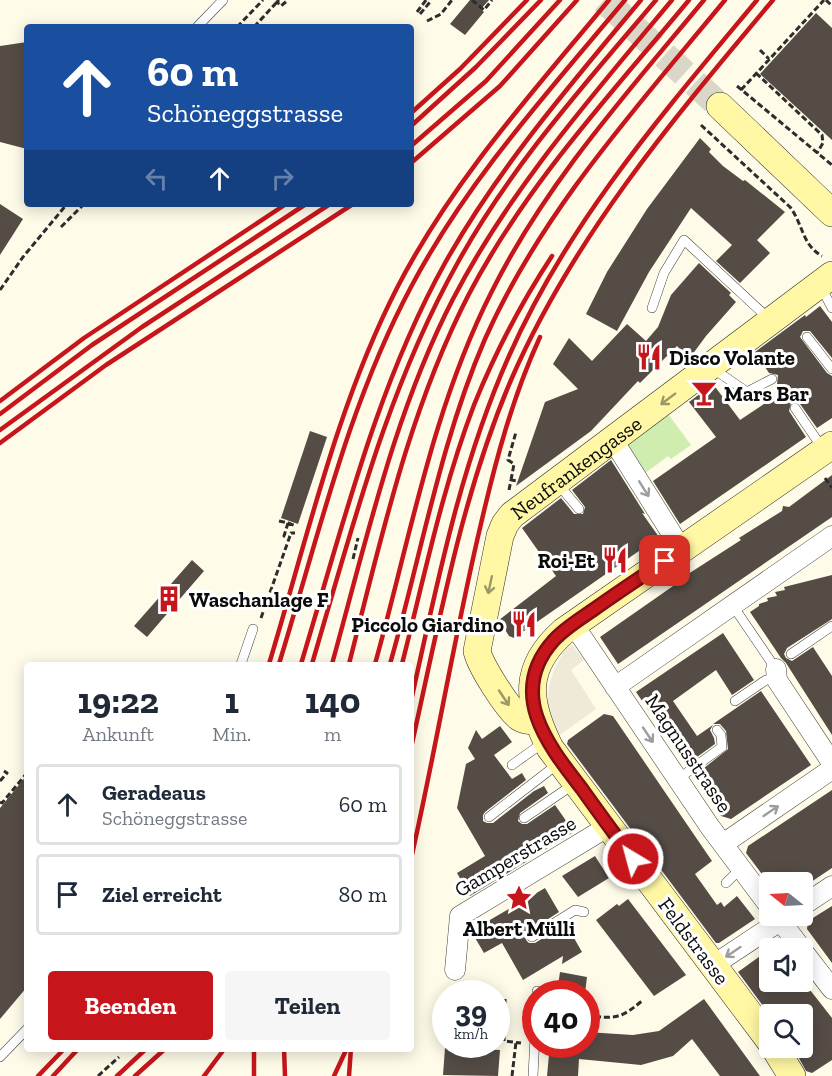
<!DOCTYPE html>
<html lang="de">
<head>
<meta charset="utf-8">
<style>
	body { margin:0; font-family:"Zilla Slab",serif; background:#f6f6f7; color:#1f2937; height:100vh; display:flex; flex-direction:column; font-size:22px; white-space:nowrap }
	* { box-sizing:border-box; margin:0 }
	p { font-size:20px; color:#747a83 }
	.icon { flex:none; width:33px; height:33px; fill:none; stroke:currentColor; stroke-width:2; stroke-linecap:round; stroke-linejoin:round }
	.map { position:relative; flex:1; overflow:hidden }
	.drawer { position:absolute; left:24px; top:662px; width:390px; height:390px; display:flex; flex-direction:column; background:#fff; border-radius:6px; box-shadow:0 3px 15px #0003 }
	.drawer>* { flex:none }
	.banner { position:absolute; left:24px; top:24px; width:390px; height:183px; border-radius:6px; box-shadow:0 3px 15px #0003; background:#1a4fa0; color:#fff; overflow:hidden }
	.needle { width:39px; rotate:288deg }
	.fabs { position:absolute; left:759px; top:872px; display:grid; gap:12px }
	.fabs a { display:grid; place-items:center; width:54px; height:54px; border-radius:6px; background:#fff; box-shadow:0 3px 15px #0003; font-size:30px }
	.speed { position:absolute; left:432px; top:980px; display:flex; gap:12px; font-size:30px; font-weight:700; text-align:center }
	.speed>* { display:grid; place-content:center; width:78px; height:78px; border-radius:50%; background:#fff; box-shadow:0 3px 15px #0003; line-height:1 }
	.speed small { font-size:15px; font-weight:400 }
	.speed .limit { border:9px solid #d22; background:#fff; color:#111 }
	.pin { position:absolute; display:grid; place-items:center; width:51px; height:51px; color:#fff; margin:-26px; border-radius:12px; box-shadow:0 3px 9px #0006 }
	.me { position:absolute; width:66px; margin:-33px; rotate:323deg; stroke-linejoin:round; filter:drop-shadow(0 0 4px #0008) }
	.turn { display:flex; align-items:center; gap:21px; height:126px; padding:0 24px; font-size:27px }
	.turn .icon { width:78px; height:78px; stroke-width:2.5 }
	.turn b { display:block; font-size:42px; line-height:51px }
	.lanes { display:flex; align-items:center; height:57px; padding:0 24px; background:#0003; justify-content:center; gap:30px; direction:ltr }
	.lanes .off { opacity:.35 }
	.eta { display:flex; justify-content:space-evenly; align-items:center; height:102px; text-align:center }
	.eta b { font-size:36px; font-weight:700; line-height:42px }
	.action { display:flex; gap:12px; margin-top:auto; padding:12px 24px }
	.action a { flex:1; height:69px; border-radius:6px; background:#c7161b; color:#fff; font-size:24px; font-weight:700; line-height:69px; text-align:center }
	.action a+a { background:#f6f6f7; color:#1f2937 }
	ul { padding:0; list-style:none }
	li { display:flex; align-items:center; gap:18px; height:81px; margin:0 12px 9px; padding:0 12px; border:3px solid #e0e1e3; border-radius:6px }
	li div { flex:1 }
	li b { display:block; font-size:22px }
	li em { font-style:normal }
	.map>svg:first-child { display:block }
	.green { fill:#ceedaf }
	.plaza { fill:#efe9d8 }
	.building { fill:#554c46 }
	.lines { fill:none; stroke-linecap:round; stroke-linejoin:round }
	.secondary-tunnel { stroke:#dad7c8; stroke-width:27; stroke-dasharray:27 14; stroke-linecap:butt }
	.lane-casing { stroke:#3e3e3e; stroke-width:10 }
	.street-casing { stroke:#3e3e3e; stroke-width:21 }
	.secondary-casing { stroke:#2d2d2d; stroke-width:28 }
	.path { stroke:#2d2d2d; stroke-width:3; stroke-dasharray:6 3; stroke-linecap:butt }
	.lane { stroke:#fff; stroke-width:9 }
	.street { stroke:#fff; stroke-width:20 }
	.secondary { stroke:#fff7a4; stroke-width:27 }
	.rail { stroke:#c7161b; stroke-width:4.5 }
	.oneway { stroke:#9d9967 }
	.oneway2 { stroke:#9d9d9d }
	.route-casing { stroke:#810e12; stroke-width:15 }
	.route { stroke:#c7161b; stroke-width:10 }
	.labels { text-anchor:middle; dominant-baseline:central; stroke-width:6; stroke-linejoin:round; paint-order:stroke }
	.poi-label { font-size:21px; font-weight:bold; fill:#0b0b0b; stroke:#fff; text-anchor:start }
	.street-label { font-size:21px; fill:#0b0b0b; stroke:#fff }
</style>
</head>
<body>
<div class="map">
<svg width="832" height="1076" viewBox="0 0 832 1076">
	<rect width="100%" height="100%" fill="#fffbe9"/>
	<path class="green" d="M668,414L691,445L671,459L668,456L644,474L626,445Z"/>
	<path class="plaza" d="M572,645L584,660L571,670L596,709L556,738L547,705L549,686L554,669L565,650Z"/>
	<path class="building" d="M470,0H489L481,9L484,12L465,35L450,24Z
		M816,13L832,28V140L760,74Z
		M27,42V149L0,142V46Z
		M700,138L711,149L709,152L723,166L743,181L745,180L785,212L757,240L770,253L740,283L716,261L732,245L691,208L649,272L617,331L586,314L607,272L647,209Z
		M0,204L23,219L0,255Z
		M699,263L731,293L729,295L736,302L706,336L689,359L677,346L640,383L638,381L591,431L516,486L545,402L578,389L553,364L569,338L592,361L627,324L646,341L658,327L671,295Z
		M820,306L832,322V358L810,331H803L800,337L827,373L832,376V418L817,428L800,404L795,401L791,403L789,411L806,437L680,524L653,481L716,437L689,402L713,384L740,420L782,392L777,384L778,375L769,373L755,352L805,315L806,317Z
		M310,431L327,437L298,524L281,518Z
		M611,460L645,514L642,513L659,537L514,638L509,636L499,620L556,576L522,528L561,498L574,514H583L585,507L572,490Z
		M832,475V517L618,664L600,637L686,577L685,576L741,540L739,538L782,511L783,506L789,507Z
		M192,560L204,571L147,637L134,626Z
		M832,575V619L787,648L784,654L786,658L792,661L813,647L832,676V735L786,663L781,658L750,612L759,606V604L768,601L767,598L777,596L775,592L785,590L784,587Z
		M723,633L754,680L732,695L716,670L673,701L697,736L713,725L710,730L714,738L715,744L686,765L636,692Z
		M761,691L811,765L731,819L721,816L694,776L728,749L726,731L720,724H713Z
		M604,714L613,716L712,861L695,874L717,905L721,902L724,907L737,896L755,919L719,943H716L567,744L568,740Z
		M500,726L512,742L494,755L512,779L522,773L526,780L485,812L483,815V821L487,823H493L534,791L544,786L548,793L520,813L518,821L522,824H527L555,805L574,832L543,851L534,840L522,848L529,860L470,896L457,873L485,856L457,808L466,764L475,759L468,748L476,730L482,739Z
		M27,775V987L0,1019V808Z
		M832,790V868L811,882H768L746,853L748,846Z
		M595,856L609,878L578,897L562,876Z
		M545,888L559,912L528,932L526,940L529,943H535L566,924L582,952L562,964L563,956L523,980L502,943L484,953L471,931Z
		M628,899L686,975L654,996L596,920L617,904L619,906Z
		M832,906V963L807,929L808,921Z
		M770,949V981H803L832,1018V1060L812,1073L806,1071L795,1051L802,1047V1014H769L738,972Z
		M560,972L587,977L585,993H557Z
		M704,999L760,1076H720L692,1039L673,1056L641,1065L579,1059L578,1076H547L550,1044H586V1032L633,1035L659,1031Z
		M445,1048L500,1050L498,1076L443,1075Z"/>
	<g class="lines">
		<path class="secondary-tunnel" d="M604,0L720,106"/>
		<g class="lane-casing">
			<path id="lane" d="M197,27L223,0
				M821,287L832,308
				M652,308L664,273L684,240L768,318
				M807,337L832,369
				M716,366L718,372L747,392L772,379
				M795,408L823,449
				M558,484L579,509
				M733,606L776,669
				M791,654L832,626
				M241,664L253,629
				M735,701L766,680H777
				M512,765L544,742
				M678,779L722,747L721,735L717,730
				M489,817L559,763
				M524,818L574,784
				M726,883L741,868
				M532,937L575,910L584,912
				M537,993V991
				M0,1057L27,1029
				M533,1076L536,1017"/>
		</g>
		<g class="street-casing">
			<path id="street" d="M613,440L682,550
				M573,624L710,827L770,907
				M776,669L777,680L832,763
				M615,687L832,536
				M723,844L832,769
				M802,906L832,886
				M776,915L801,948
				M802,950L832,989
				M712,966L789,915
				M455,970L460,916L609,826"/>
		</g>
		<g class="secondary-casing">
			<g id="secondary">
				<path d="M720,106L832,213"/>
				<path id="s1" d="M538,721C531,721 525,721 519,717C507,708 480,665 477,651L500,536L505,524L512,515L832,275"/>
				<path d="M770,1041L550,748C527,702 522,668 564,631L832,445"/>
				<path d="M774,1047L792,1076"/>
			</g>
		</g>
		<path class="path" d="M279,0L277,2L281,6L288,0
			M472,0L484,10L492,0
			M826,0L832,6
			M417,12L426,0
			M420,14L430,2
			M427,21L441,14L452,0
			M237,27L263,0
			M254,27L277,2
			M760,50L769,59
			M756,73L822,135L823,143L817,153
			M737,86L832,165
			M741,90L824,0
			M701,125L790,207C803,224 802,245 822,256
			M61,227L84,204
			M0,290L23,257L67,204
			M825,478L832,488
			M511,480L514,464L508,460L516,432
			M509,490L511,480L518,481
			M279,521L288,523L284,536L289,537
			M288,523L296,526
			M353,559L358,538
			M261,618L291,533H295
			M0,781L7,773L4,771
			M0,802L2,803L27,773
			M505,999L504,1041L521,1043
			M586,1015C615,1020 622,1018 643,1000
			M98,1076L119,1057
			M512,1076L516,1042"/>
		<use href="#lane" class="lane"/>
		<use href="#street" class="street"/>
		<use href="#secondary" class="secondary"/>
		<path class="rail" d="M411,113L460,69L527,0
			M411,126L476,67L541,0
			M411,146L486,81L560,0
			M411,163L500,86L577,0
			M0,401L84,338L286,204
			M0,414L92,345L306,204
			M0,430L142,327L330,204
			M0,443L106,365L353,204
			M269,664C307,539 337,405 397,288C452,181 533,92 609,0
			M279,664C318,538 348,405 411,287C467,181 548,92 625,0
			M301,664C342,529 376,387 445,263C499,167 571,84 641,0
			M312,664C352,529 387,389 457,264C510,167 585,84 656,0
			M332,664C366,542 394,413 453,299C510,189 593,95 672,0
			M349,664C381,539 409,410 469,294C526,185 611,94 689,0
			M375,664C410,539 432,410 491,293C545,184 627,93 704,0
			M390,664C421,556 440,443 485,339C542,211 637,107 725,0
			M402,664C424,578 442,489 474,405C495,353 521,303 552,256
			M411,701C437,584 460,466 509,356C568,222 664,112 757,0
			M411,748C439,624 461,497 511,380C573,237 674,118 773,0
			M411,859C436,749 454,638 480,528C495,463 512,398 540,337
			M254,1048V1076
			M284,1048L285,1076
			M38,1076L65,1048
			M53,1076L79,1048
			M117,1076L147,1048
			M135,1076L166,1048
			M204,1076L225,1048
			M334,1076L347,1048
			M349,1076L351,1048"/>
	</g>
	<defs><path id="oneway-shaft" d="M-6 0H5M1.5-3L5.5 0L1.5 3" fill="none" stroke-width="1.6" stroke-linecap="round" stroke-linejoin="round" transform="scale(1.5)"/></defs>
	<g class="oneway">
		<use href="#oneway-shaft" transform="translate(668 399) rotate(143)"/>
		<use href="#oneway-shaft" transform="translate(490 585) rotate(102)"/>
		<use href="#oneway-shaft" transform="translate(504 698) rotate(56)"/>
	</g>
	<g class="oneway2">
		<use href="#oneway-shaft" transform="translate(644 489) rotate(58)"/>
		<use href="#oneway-shaft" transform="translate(648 735) rotate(56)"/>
		<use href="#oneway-shaft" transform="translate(771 811) rotate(-34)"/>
		<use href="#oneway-shaft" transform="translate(733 952) rotate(146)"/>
	</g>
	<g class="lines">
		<g class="route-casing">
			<path id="route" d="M633,859C616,836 599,813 582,789C548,745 506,693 554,640C565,628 580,619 593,610C617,593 641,577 665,561"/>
		</g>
		<use href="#route" class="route"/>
	</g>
	<defs>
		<g id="restaurant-bare" transform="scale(2.07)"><path d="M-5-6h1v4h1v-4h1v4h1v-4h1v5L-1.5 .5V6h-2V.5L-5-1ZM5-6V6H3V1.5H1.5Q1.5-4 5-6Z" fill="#c7161b" stroke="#fff" stroke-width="2.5" paint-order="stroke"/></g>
		<g id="bar-bare" transform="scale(2.07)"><path d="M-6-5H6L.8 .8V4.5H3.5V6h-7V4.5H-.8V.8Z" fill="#c7161b" stroke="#fff" stroke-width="2.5" paint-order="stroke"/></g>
		<g id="building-bare" transform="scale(2.07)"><path d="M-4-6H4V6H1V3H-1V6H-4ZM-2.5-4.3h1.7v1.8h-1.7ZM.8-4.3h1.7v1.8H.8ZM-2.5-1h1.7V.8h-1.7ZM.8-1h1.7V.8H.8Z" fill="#c7161b" stroke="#fff" stroke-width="2.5" paint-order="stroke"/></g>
		<g id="sight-bare" transform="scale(2.07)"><path d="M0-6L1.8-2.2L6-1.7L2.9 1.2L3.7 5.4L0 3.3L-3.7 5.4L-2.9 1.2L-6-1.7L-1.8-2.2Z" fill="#c7161b" stroke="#fff" stroke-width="2.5" paint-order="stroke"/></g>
	</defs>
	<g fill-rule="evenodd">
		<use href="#restaurant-bare" x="649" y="357"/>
		<use href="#bar-bare" x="704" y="393"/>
		<use href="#restaurant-bare" x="615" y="560"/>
		<use href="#building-bare" x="169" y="599"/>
		<use href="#restaurant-bare" x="524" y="624"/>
		<use href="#sight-bare" x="519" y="898"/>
	</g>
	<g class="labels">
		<g class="poi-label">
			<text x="669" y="357">Disco Volante</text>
			<text x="724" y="393">Mars Bar</text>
			<text x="595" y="560" text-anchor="end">Roi-Et</text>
			<text x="189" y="599">Waschanlage F</text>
			<text x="504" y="624" text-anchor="end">Piccolo Giardino</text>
			<text x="519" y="928" text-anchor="middle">Albert Mülli</text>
		</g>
		<g class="street-label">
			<text stroke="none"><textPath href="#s1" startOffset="320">Neufrankengasse</textPath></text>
			<text transform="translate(689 753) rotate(56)">Magnusstrasse</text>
			<text transform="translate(515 856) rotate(-31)">Gamperstrasse</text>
			<text transform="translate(694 941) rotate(53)">Feldstrasse</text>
		</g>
	</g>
</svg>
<div class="fabs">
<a><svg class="needle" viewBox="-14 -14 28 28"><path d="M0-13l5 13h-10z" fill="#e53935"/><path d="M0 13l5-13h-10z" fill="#747a83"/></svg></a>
<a><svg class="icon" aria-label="sound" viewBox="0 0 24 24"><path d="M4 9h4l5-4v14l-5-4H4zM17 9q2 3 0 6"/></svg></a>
<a><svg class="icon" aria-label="search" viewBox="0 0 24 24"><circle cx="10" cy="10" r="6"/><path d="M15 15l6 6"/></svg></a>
</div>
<div class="speed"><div>39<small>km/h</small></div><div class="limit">40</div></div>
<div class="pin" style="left:665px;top:561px;background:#d93025"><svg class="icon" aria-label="arrive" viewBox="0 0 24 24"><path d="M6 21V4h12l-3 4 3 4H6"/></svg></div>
<svg class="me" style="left:633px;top:859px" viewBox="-20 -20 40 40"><circle r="17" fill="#c7161b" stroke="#fff" stroke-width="3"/><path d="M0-11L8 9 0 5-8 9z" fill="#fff"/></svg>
<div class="banner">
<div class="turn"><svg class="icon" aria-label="ahead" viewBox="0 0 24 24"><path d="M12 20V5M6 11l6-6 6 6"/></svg><div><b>60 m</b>Schöneggstrasse</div></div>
<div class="lanes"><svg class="icon off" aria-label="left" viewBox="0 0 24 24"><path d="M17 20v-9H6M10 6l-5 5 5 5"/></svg><svg class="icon" aria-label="ahead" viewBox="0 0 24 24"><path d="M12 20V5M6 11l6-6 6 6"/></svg><svg class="icon off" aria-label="right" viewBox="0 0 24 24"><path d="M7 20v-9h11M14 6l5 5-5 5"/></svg></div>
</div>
<section class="drawer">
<div class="eta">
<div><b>19:22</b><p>Ankunft</p></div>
<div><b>1</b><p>Min.</p></div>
<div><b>140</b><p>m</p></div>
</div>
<ul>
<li><svg class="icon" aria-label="ahead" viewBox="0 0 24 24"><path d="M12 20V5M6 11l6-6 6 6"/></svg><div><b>Geradeaus</b><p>Schöneggstrasse</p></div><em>60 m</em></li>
<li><svg class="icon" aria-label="arrive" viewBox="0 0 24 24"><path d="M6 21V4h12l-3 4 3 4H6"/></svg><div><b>Ziel erreicht</b></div><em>80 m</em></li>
</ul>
<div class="action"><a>Beenden</a><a>Teilen</a></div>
</section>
</div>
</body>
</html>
